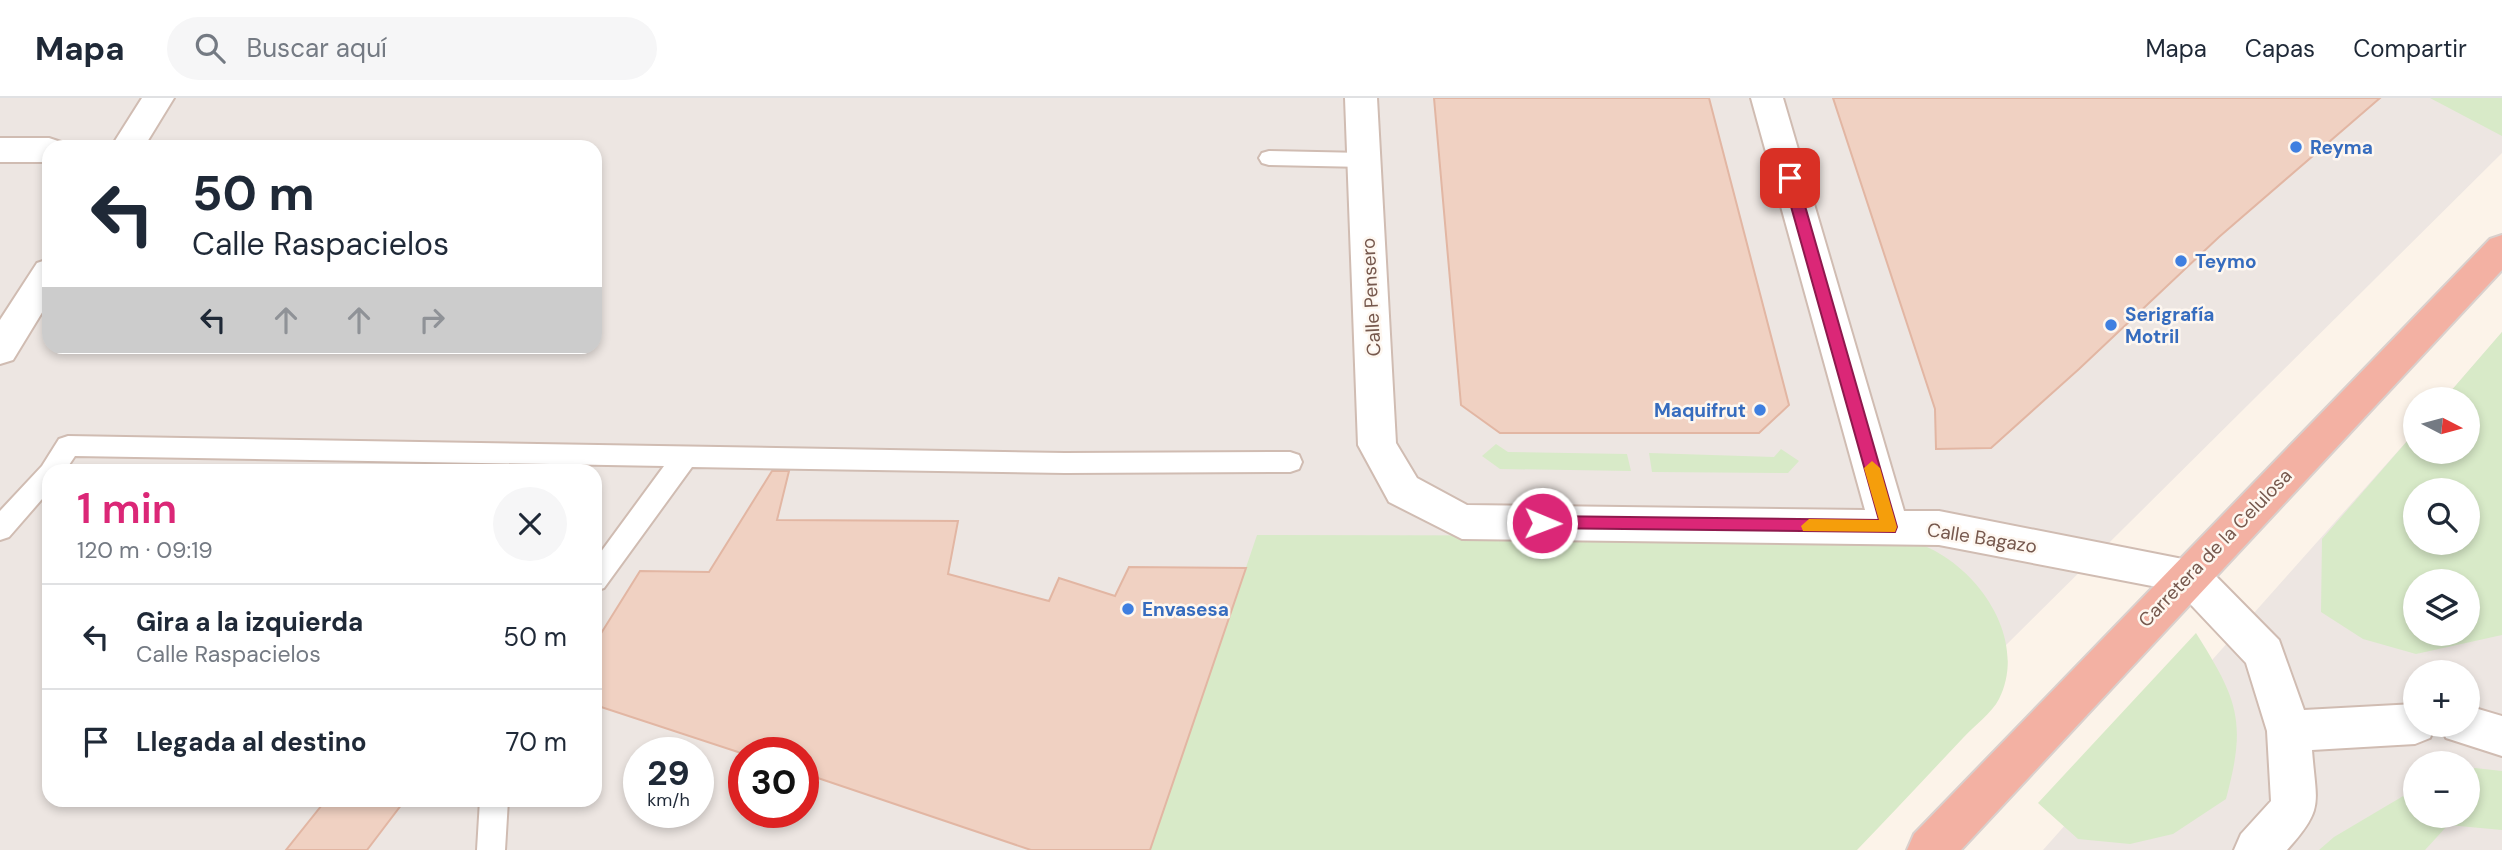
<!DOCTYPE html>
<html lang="es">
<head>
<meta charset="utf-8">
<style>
	body { margin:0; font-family:"DM Sans",sans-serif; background:#f6f6f7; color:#1f2937; height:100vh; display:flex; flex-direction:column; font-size:26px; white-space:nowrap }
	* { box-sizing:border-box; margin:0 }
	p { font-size:23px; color:#747a83 }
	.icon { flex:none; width:38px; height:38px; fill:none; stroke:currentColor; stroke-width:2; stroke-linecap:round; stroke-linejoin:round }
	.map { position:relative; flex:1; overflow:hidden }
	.details { position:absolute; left:42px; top:366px; width:560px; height:343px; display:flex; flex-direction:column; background:#fff; border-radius:21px; box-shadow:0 4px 10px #0003 }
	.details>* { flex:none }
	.hud { position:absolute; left:42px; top:42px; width:560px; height:214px; border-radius:21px; box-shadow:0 4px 10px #0003; background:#fff; color:#1f2937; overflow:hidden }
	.needle { width:46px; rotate:96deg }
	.buttons { position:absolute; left:2403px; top:289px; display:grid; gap:14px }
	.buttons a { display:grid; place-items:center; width:77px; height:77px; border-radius:50%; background:#fff; box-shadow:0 4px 10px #0003; font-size:35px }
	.speed { position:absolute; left:623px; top:639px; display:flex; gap:14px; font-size:35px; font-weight:700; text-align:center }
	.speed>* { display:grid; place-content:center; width:91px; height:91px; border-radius:50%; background:#fff; box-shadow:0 4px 10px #0003; line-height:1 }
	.speed small { font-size:18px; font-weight:400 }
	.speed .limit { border:10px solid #d22; background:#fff; color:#111 }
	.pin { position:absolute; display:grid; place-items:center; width:60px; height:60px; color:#fff; margin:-30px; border-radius:14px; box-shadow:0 4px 10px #0006 }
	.me { position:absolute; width:77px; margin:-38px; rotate:91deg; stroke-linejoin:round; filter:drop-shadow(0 0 5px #0008) }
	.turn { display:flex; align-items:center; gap:24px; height:147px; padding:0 35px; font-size:32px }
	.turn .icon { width:91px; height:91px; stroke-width:2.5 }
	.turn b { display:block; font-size:49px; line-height:60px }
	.lanes { display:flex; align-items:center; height:66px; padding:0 35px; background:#0003; justify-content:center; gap:35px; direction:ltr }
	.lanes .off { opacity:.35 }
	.round { display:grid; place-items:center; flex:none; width:74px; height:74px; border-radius:37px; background:#f6f6f7 }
	.headline { display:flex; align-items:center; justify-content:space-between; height:119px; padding:0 35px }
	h1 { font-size:42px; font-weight:600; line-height:52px; color:#db2777 }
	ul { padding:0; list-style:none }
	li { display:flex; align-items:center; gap:21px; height:105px; padding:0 35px; border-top:2px solid #e0e1e3 }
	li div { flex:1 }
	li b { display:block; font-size:26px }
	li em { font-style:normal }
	header { display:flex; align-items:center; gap:42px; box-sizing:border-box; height:98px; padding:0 35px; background:#fff; border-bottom:2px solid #e0e1e3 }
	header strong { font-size:33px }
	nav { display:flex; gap:38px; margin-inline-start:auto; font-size:24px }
	.search { width:490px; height:63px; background:#f6f6f7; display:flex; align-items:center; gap:18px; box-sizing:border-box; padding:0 24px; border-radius:38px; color:#747a83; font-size:26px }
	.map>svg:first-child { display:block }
	.industrial { fill:#ede6e2; fill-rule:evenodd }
	.green { fill:#d8eac8; fill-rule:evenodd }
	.building { fill:#f0d1c2; stroke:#e2b6a3; stroke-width:2 }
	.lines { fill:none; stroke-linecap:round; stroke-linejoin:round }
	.lane-casing { stroke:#d0bcb2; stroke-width:4 }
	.street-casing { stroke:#d0bcb2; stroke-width:4 }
	.highway-casing { stroke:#d9d0cd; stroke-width:4 }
	.lane { fill:#fff; fill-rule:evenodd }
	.street { fill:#fff; fill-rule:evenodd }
	.highway { fill:#f3b1a3; fill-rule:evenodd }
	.route { fill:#db2777; stroke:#8e194d; stroke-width:2 }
	.slow { fill:#f59e0b }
	.shop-dot { fill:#3f7fe0; stroke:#fef7f0; stroke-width:2.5 }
	.labels { text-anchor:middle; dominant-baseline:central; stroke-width:5; stroke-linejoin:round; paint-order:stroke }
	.shop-label { font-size:19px; font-weight:bold; fill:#366cbe; stroke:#fef7f0; text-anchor:start }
	.street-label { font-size:19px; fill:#76584d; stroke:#fef7f0 }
</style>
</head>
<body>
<header>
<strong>Mapa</strong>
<div class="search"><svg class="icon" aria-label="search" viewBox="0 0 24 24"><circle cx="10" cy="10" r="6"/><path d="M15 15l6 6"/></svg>Buscar aquí</div>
<nav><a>Mapa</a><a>Capas</a><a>Compartir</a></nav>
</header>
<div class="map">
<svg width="2502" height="752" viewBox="0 0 2502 752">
	<rect width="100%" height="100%" fill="#fcf3e9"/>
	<path class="industrial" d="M0,0H2502V55L1999,554L1807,752H0ZM49,49H595V248H49ZM49,373H595V702H49ZM639,654H698V714H639ZM744,654H803V714H744Z
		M2502,234V752H2043L2415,334V354H2468V301H2444ZM2415,392H2468V444H2415ZM2415,483H2468V536H2415ZM2415,574H2468V626H2415ZM2415,665H2468V718H2415Z"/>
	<path class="green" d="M2430,0H2502V38Z
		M2502,234V537L2416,556L2363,541L2321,514L2322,441L2415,334V354H2468V301H2444ZM2415,392H2468V444H2415ZM2415,483H2468V536H2415Z
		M1496,346L1508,354L1627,356L1631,373L1500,371L1482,358Z
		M1781,351L1799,363L1788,375L1652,374L1649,355L1774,359Z
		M1257,437L1875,438C1885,439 1897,439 1907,442C1970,457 2031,537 1999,601C1992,615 1974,628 1963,640C1928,677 1893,715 1857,752H1150Z
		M2196,535C2238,602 2247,623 2226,701L2173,736L2130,746L2078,741L2038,705Z
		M2475,670L2502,673V732L2448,727L2425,752H2319L2334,739L2415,691V718H2468V672Z"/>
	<path class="building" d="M1434,0H1709L1789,307L1759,335H1500L1461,307Z
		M1833,0H2380L2219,139L2079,271L1991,350L1936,351L1935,311Z
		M772,373H789L777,422L958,423L948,476L1049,503L1059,480L1115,498L1129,469L1246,470L1150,752H1031L803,675V654L744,656L595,607V545L640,473L709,474Z
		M326,702H405L367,752H286Z"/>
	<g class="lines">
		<g class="lane-casing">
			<path id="lane" d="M1269,53L1364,55L1371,57L1374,62L1371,67L1364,69L1269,67L1262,65L1259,60L1262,55Z
				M68,338L1065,355L1290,354L1299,357L1302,364L1299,371L1290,374L1065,375L692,369L604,490L595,493V462L664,368L75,358L65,373H49V393L9,439L0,442V413L42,368L59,341Z
				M480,702H508L505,752H477Z"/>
		</g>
		<g class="street-casing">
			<path id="street" d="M142,0H174L144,49H111Z
				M1345,0H1377L1396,345L1417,380L1467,407L1865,412L1751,0H1783L1904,413H1939L2203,465L2279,542L2304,612L2415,606V626H2436L2430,640L2415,646L2312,652C2316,706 2325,710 2287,752H2234L2241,736L2271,703L2267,633L2246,565L2178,493L1939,447L1462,441L1389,404L1358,347Z
				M0,40H49L61,44L64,49H49V64H0Z
				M49,161V203L13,262L0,266V222L37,165Z
				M2468,608L2502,618V658L2446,640L2440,626H2468Z"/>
		</g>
		<g class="highway-casing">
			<path id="highway" d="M2502,137V172L1961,752H1907L1914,736L2490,141Z"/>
		</g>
		<use href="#lane" class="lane"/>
		<use href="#street" class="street"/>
		<use href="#highway" class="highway"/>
	</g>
	<path class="route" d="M1790,76L1797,80L1897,429L1895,434L1536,430L1534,425L1542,418L1879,422L1783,80Z"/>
	<path class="slow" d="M1872,363L1880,370L1897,429L1895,434L1803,433L1801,428L1809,421L1879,422L1864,370Z"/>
	<g class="shop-dot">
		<circle cx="2296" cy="49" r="7"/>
		<circle cx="2181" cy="163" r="7"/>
		<circle cx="2111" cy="227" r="7"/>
		<circle cx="1760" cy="312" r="7"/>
		<circle cx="1128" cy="511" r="7"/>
	</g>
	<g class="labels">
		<g class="shop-label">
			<text x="2310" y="49">Reyma</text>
			<text x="2195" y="163">Teymo</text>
			<text x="2125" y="216">Serigrafía<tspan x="2125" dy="22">Motril</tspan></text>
			<text x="1746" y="312" text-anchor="end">Maquifrut</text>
			<text x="1142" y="511">Envasesa</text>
		</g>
		<g class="street-label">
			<text transform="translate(1371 199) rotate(-93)">Calle Pensero</text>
			<text transform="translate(1982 440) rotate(9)">Calle Bagazo</text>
			<text transform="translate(2215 450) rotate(-46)">Carretera de la Celulosa</text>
		</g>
	</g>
</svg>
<div class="buttons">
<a><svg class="needle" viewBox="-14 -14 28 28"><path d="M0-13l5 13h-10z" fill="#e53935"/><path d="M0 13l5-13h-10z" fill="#747a83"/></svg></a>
<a><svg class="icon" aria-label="search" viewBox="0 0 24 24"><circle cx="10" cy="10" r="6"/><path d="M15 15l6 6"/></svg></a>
<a><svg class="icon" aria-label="layers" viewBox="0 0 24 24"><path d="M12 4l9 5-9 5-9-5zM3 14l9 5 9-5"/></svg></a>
<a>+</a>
<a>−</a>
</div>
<div class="speed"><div>29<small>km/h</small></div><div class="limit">30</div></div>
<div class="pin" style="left:1790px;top:80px;background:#d93025"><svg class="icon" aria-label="arrive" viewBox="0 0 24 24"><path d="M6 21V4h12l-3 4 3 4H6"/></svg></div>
<svg class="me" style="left:1542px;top:425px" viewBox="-20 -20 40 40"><circle r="17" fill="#db2777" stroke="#fff" stroke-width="3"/><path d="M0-11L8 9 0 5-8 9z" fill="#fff"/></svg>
<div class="hud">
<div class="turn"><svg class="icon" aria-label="left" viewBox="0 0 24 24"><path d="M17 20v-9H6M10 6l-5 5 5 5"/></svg><div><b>50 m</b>Calle Raspacielos</div></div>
<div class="lanes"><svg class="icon" aria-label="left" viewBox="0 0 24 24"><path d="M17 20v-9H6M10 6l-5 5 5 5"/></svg><svg class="icon off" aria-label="ahead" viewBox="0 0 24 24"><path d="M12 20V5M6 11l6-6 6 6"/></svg><svg class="icon off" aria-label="ahead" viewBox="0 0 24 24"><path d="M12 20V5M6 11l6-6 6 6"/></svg><svg class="icon off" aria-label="right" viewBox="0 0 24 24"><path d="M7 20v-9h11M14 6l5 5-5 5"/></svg></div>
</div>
<section class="details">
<div class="headline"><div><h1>1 min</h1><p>120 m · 09:19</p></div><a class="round"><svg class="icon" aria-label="close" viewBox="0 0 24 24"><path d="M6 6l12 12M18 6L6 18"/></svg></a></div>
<ul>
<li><svg class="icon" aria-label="left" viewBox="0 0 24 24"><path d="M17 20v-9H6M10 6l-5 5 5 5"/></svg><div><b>Gira a la izquierda</b><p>Calle Raspacielos</p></div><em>50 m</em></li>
<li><svg class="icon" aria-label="arrive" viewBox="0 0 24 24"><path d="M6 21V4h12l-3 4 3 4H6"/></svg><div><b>Llegada al destino</b></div><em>70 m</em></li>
</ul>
</section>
</div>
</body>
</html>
